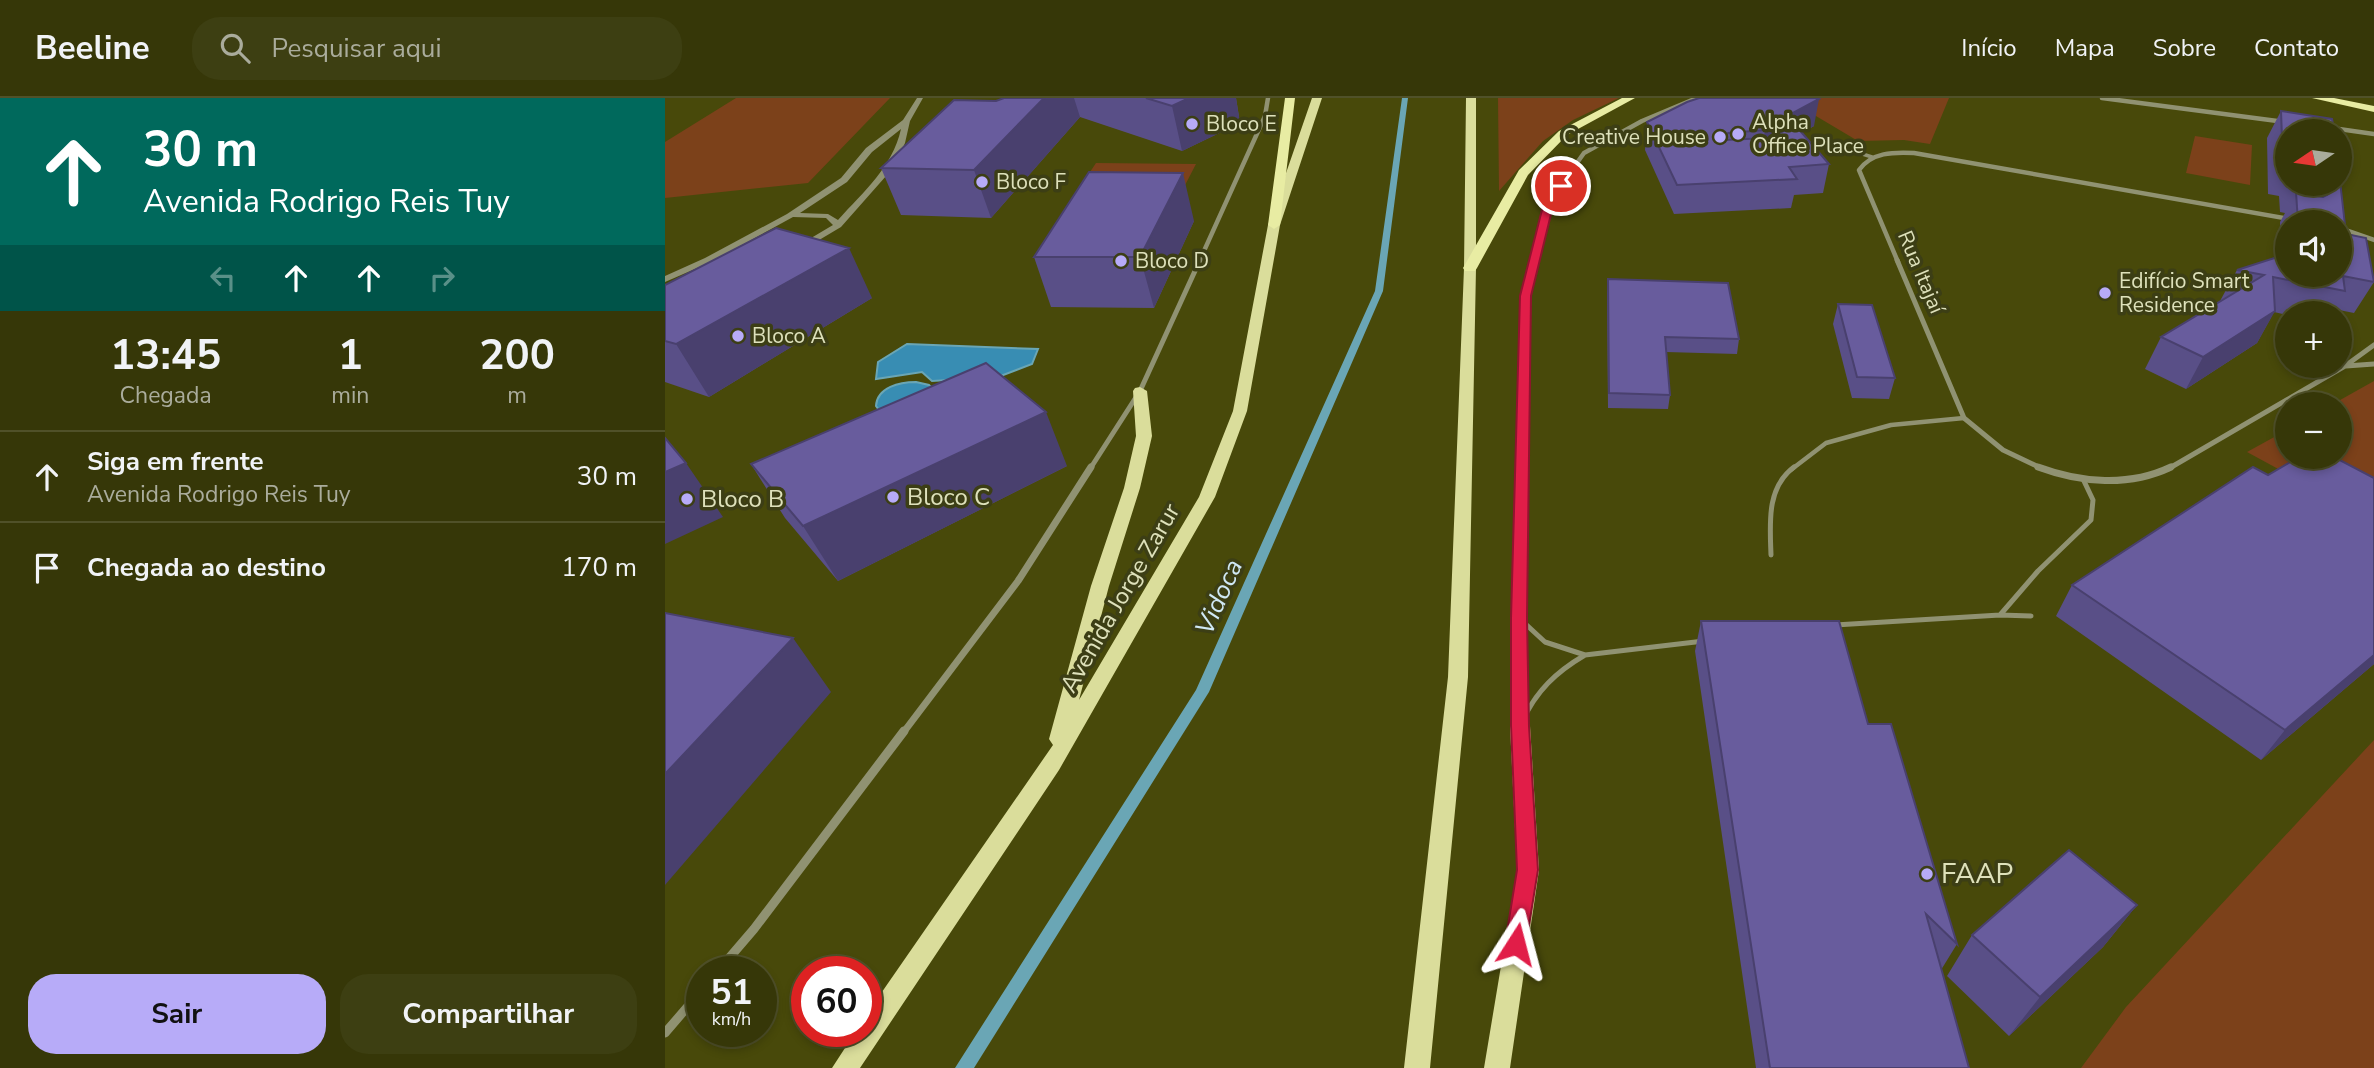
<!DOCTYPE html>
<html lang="pt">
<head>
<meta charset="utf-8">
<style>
	body { margin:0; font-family:"Nunito Sans",sans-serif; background:#3d3f12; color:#f1f3f6; height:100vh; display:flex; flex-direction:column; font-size:26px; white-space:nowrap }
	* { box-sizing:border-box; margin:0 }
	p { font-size:23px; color:#aaac9c }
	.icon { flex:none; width:38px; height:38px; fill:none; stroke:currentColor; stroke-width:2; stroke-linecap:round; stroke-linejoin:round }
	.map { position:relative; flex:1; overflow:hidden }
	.panel { display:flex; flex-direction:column; background:#363708; width:665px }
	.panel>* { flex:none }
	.top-card { background:#00695c; color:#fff; overflow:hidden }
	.needle { width:46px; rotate:257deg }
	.controls { position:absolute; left:1610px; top:21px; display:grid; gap:14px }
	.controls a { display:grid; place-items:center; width:77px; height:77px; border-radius:50%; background:#363708; box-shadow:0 4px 10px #0003,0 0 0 2px #505129; font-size:35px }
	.speed { position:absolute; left:21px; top:858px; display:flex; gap:14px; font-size:35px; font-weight:700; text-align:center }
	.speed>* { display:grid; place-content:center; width:91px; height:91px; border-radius:50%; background:#363708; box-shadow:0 4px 10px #0003,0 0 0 2px #505129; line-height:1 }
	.speed small { font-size:18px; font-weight:400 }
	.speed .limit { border:10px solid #d22; background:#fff; color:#111 }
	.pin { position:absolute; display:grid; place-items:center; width:60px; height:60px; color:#fff; margin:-30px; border:4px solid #fff; border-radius:50%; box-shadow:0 2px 7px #0007 }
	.me { position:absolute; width:77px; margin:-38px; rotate:9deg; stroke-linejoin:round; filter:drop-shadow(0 0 5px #0008) }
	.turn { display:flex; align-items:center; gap:24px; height:147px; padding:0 28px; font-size:32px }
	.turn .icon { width:91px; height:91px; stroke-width:2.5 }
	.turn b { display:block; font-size:49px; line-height:60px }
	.lanes { display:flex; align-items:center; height:66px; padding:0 28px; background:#0003; justify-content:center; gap:35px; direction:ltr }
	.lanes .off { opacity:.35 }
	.eta { display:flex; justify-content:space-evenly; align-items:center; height:119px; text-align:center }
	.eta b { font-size:42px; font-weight:700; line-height:49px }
	.action { display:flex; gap:14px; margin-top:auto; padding:14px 28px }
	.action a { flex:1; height:80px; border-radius:28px; background:#b7abf8; color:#111; font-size:28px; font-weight:700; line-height:80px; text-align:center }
	.action a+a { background:#3d3f12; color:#f1f3f6 }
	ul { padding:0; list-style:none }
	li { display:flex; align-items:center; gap:21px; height:91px; padding:0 28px; border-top:2px solid #505129 }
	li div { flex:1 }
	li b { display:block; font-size:26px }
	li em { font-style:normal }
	header { display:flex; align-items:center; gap:42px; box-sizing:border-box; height:98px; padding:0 35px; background:#363708; border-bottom:2px solid #505129 }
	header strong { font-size:33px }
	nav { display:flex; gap:38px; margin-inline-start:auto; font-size:24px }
	.search { width:490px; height:63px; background:#3d3f12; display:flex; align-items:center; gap:18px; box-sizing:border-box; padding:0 24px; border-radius:28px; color:#aaac9c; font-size:26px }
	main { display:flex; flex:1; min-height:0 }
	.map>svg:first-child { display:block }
	.green { fill:#7c411a }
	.water { fill:#388db3; stroke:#6aa6b5; stroke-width:2 }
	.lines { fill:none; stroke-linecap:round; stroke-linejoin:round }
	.stream { fill:#6aa6b5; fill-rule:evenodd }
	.service-far2 { stroke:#909272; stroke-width:3.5 }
	.service-far1 { stroke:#909272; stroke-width:4.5 }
	.service { stroke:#909272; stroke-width:5 }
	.minor-far3 { stroke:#909272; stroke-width:4.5 }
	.minor-far2 { stroke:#909272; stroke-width:5 }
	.minor-far1 { stroke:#909272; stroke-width:7 }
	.minor { stroke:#909272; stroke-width:9 }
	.tertiary { fill:#909272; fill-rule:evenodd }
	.primary { fill:#dadd9b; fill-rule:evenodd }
	.trunk { fill:#e8eca3; fill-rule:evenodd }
	.wall { fill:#594f87; fill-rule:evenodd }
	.shaded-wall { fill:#49406e }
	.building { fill:#685c9d; stroke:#49406e; stroke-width:2 }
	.route { fill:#e11d48; stroke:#92132f; stroke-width:2 }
	.poi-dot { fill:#b7abf8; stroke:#3c3e15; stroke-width:2.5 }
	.labels { text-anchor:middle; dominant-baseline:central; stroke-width:7; stroke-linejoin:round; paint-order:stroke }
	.far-poi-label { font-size:21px; fill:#dee1bb; stroke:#3c3e15; text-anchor:start }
	.far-street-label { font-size:21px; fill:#dee1bb; stroke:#3c3e15 }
	.poi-label { font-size:24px; fill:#dee1bb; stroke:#3c3e15; text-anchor:start }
	.street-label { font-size:24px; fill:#dee1bb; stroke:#3c3e15 }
	.water-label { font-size:26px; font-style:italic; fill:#d0e8f5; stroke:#3c3e15 }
	.near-poi-label { font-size:28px; fill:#dee1bb; stroke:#3c3e15; text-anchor:start }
</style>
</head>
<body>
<header>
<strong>Beeline</strong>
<div class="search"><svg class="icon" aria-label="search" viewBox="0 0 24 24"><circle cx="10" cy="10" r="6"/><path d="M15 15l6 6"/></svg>Pesquisar aqui</div>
<nav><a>Início</a><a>Mapa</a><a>Sobre</a><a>Contato</a></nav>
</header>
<main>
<section class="panel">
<div class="top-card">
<div class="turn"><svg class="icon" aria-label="ahead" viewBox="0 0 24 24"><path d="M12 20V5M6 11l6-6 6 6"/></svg><div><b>30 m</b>Avenida Rodrigo Reis Tuy</div></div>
<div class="lanes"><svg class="icon off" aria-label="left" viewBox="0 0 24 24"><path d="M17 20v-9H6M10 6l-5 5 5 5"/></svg><svg class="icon" aria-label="ahead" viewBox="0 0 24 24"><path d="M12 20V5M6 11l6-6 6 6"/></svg><svg class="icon" aria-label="ahead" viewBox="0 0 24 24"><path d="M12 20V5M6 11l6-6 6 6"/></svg><svg class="icon off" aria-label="right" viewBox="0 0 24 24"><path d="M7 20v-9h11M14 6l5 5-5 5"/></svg></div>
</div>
<div class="eta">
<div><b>13:45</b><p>Chegada</p></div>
<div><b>1</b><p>min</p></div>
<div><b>200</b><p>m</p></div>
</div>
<ul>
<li><svg class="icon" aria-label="ahead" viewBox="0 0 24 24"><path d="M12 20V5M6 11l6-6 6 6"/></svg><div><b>Siga em frente</b><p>Avenida Rodrigo Reis Tuy</p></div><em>30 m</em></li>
<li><svg class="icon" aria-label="arrive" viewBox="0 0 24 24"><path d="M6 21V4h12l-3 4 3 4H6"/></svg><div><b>Chegada ao destino</b></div><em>170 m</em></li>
</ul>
<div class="action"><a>Sair</a><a>Compartilhar</a></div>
</section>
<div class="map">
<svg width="1709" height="970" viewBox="0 0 1709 970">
	<rect width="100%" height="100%" fill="#48490a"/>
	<path class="green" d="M71,0H225L143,85L0,100V44Z
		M833,0H954L908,22L878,43L834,93Z
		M1145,0H1284L1265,46L1239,42L1193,43L1124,2Z
		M1530,38L1587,47L1585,87L1521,75Z
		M431,65L531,66L503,120L395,119Z
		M1709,283V423L1582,354L1622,332V359H1675V306H1668Z
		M1709,642V970H1416L1461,909Z"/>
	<path class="water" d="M242,246L373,251L367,266L333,279L267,283L257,274L211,281L213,264Z
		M251,284L264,287L268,291L214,312L211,308C212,289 235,284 251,284Z"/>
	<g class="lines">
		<path class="stream" d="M737,0H743L718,193L544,594L309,970H290L531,592L710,193Z"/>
		<path class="service-far2" d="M1142,48H1172L1207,59"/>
		<path class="service-far1" d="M1127,371L1161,345L1226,327L1299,320"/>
		<path class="service" d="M1106,457C1105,426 1101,390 1129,369
			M1335,517L1373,473L1426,422L1428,402L1418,381
			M855,521L880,544L920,557L1039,543
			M1170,527L1335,517L1366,518
			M857,624C871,593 891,574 920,557"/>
		<path class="minor-far3" d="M1437,0L1620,24
			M1660,29L1709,36
			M1675,130L1709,142
			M534,164L600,18L603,0
			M869,164L884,104L919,55L977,23L1032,0
			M1233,164L1194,72C1207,54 1228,54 1249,55L1642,124"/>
		<path class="minor-far2" d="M1232,162L1299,320L1338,352L1378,371
			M1681,268L1709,266
			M425,371L475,293L535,162
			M857,371L861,198L870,162
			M1503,371L1680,268L1709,247"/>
		<path class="minor-far1" d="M1373,369C1416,385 1464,389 1506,369
			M855,627L857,369
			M238,635L353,483L426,369"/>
		<path class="minor" d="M53,873L89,831L239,633
			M0,935L37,892"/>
		<path class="tertiary" d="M252,0H258L245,23L240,45L229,69L176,129L139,151L136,150V146L168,127L161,120L128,119L46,164L0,184V178L40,160L122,116L176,80L201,50L238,22ZM236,31C227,70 199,93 173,122L163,116L135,115L182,84L207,54Z"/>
		<path class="primary" d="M647,0H657L615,127L582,313L550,399L394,672L195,970H167L191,933H201V917L388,647L384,641L426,488L459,390L471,338L468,293L470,290L475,289L482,293L487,338L475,390L444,488L414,602L534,399L568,313L603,127Z
			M801,0H811V170L803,579L765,970H739L783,579L799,170Z
			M855,620L862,622L865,628L874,772L845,970H819L852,772L845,628L848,622Z"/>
		<path class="trunk" d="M620,0H630L615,127L609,131L603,127Z
			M957,0H970L902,37L863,77L812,170L810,173H800L798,170L854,72L894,33Z
			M1647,0H1669L1709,8V14Z"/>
	</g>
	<path class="wall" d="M339,0H571L575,25L517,53L415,19L326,120L236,117L216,70Z
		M1616,13L1622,33V86H1675L1681,136L1709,184L1689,215L1669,211L1666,215H1622V217L1609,214L1592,245L1521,291L1480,271L1496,239L1555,203L1572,172L1613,159L1616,153L1615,124L1620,115L1615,114L1614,98L1603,96L1602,40ZM1622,124H1675L1622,177Z
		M982,24L1149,28L1137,35L1164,66L1158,95L1129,97L1126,110L1009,116L980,52Z
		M529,123L489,210L386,209L369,159Z
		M943,181L1074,241L1072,256L1001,254L1005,297L1003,311L943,310L942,195Z
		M0,187L207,200L44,299L0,284Z
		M1173,206L1230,280L1224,301L1187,300L1168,226Z
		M86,366L402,368L173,483L120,420Z
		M1603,377L1709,380V566L1596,662L1391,518L1407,487Z
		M1036,523L1203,626L1292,846L1276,872L1304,970H1091L1030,553Z
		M1472,807L1438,849L1344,938L1282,878L1307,837Z"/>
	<path class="shaded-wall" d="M379,0H409L415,19L326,120L309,72Z
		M524,0H571L575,25L517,53L507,8Z
		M1154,1L1149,28L1121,44L1096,60L1100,32L1122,18Z
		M518,75L529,123L489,210L475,159Z
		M184,150L207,200L44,299L11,246Z
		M1610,213L1592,245L1521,291L1538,259Z
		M381,314L402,368L173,483L138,428Z
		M21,365L58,419L0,446V374Z
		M128,540L166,594L0,787V676Z
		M1709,557V566L1596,662L1620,632Z
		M1472,807L1438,849L1344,938L1375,899Z"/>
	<path class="building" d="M339,0H379L309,72L216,70L289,2L331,3Z
		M481,0H524L507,8Z
		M1034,0H1151L1154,1L1122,18L1125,22L1100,32L1063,35L1060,38L1061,42L1102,40L1131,28L1164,66L1124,69L1132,81L1012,87L982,24L1022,4Z
		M1616,13L1667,21L1669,33H1622V68L1618,67Z
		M424,74L518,75L475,159H369Z
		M1675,83L1681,136L1701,140L1709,184L1678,178L1680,193L1608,179L1610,213L1538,259L1496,239L1599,177L1572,172L1622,156V177H1675V124H1633L1631,94L1658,99L1662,97L1660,90L1636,86H1675Z
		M111,130L184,150L11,246L0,243V187Z
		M943,181L1063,185L1074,241L1000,239L1005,297L944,295Z
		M1173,206L1207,207L1230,280L1192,279Z
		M321,265L381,314L138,428L86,366Z
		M0,340L21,365L0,374Z
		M1634,359H1669L1709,380V557L1620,632L1407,487L1588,369L1603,377Z
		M0,515L128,540L0,676Z
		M1036,523H1174L1203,626H1226L1292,846L1261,816L1304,970H1105Z
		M1404,752L1472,807L1375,899L1307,837Z"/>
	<path class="route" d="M892,86L901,88L889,104L866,198L862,520L864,628L873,772L861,846L858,853L851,856L843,853L840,846L852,772L846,628V520L855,198L879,104Z"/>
	<g class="poi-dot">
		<circle cx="527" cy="26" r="7"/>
		<circle cx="1073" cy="36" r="7"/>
		<circle cx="1055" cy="39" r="7"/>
		<circle cx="317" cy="84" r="7"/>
		<circle cx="456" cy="163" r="7"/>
		<circle cx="1440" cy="195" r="7"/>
		<circle cx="73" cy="238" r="7"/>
		<circle cx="228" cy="399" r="7"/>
		<circle cx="22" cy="401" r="7"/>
		<circle cx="1262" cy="776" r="7"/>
	</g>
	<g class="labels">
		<g class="far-poi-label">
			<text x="1087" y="24">Alpha<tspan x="1087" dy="24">Office Place</tspan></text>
			<text x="541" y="26">Bloco E</text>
			<text x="1041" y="39" text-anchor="end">Creative House</text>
			<text x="331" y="84">Bloco F</text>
			<text x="470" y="163">Bloco D</text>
			<text x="1454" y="183">Edifício Smart<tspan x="1454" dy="24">Residence</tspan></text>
			<text x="87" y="238">Bloco A</text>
		</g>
		<g class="far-street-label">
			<text transform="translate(1256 174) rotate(67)">Rua Itajaí</text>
		</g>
		<g class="poi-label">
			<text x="242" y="399">Bloco C</text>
			<text x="36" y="401">Bloco B</text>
		</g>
		<g class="street-label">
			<text transform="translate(455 500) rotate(-60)">Avenida Jorge Zarur</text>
		</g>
		<g class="water-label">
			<text transform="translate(554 499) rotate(-66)">Vidoca</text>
		</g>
		<g class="near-poi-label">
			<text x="1276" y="776">FAAP</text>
		</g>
	</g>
</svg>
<div class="controls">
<a><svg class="needle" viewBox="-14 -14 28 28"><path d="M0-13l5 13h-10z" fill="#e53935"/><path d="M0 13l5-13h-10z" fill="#aaac9c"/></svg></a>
<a><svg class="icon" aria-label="sound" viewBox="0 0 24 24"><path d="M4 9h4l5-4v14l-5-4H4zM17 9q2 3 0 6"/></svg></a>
<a>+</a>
<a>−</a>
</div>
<div class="speed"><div>51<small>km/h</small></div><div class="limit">60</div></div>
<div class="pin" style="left:896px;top:88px;background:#d93025"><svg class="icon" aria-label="arrive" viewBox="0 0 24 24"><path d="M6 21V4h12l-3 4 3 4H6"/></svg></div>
<svg class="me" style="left:851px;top:846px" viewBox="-20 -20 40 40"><path d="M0-17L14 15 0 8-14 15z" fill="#e11d48" stroke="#fff" stroke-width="4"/></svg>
</div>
</main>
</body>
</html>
